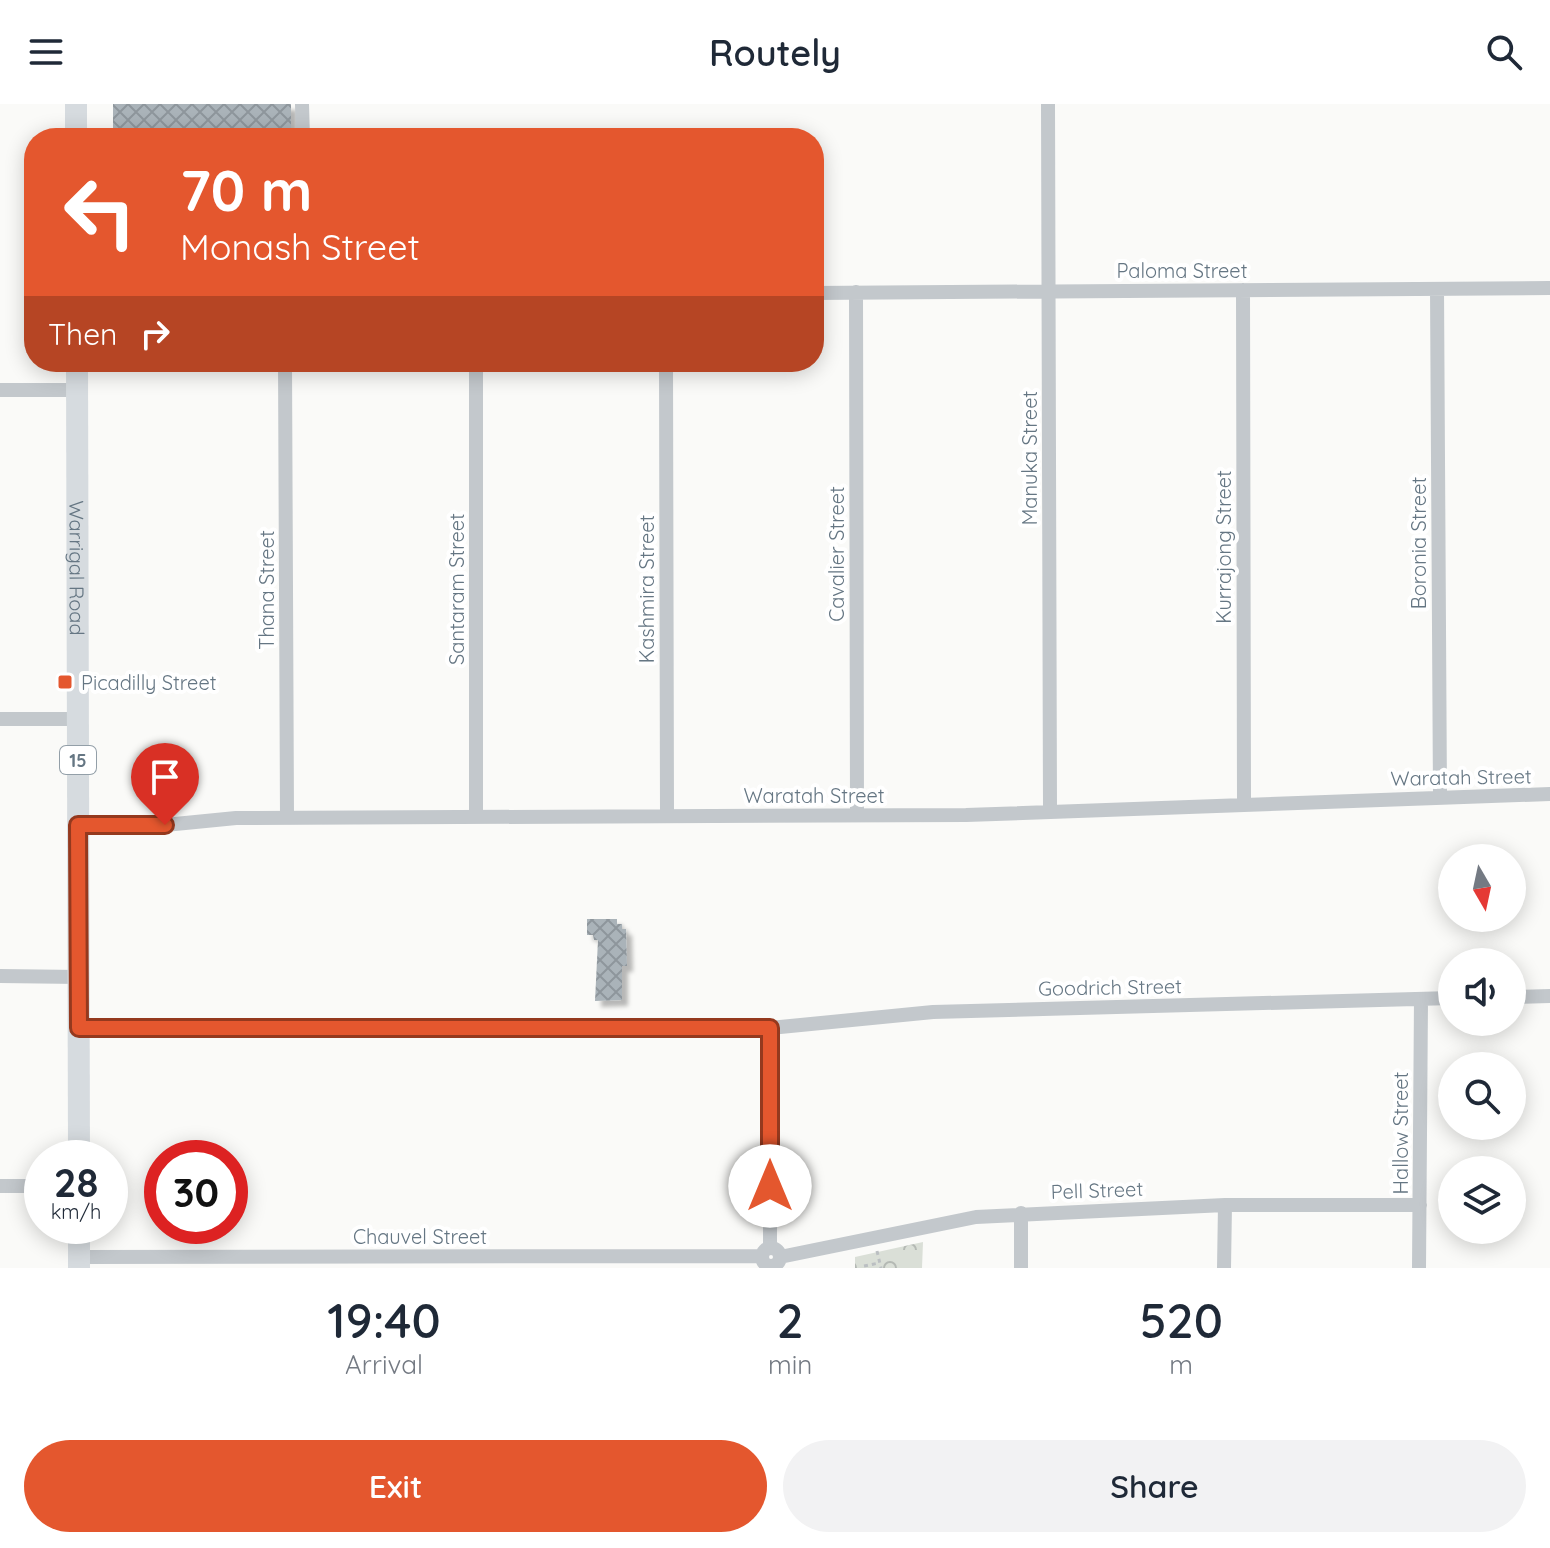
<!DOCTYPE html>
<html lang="en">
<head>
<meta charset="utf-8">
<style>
	body { margin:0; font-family:Quicksand,sans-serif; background:#f2f2f3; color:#1f2937; height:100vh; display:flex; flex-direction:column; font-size:30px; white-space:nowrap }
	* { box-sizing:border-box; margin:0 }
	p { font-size:26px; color:#747a83 }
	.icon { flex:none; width:44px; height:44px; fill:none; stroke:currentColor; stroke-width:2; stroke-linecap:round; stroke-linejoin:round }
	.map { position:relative; height:1164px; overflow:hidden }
	.side { display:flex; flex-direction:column; background:#fff; flex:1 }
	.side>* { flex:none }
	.hud { position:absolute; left:24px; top:24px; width:800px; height:244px; border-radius:32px; box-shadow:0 4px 20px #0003; background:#e4572e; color:#fff; overflow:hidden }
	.needle { width:52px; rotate:171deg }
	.tools { position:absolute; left:1438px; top:740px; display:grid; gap:16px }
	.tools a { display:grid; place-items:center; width:88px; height:88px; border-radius:50%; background:#fff; box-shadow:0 4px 20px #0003; font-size:40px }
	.speed { position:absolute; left:24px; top:1036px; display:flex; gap:16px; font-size:40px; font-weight:700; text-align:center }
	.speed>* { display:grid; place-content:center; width:104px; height:104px; border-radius:50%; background:#fff; box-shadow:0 4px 20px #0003; line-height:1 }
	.speed small { font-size:20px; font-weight:400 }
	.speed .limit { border:12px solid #d22; background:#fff; color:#111 }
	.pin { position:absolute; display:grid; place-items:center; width:68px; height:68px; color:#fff; margin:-82px -34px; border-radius:50% 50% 50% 0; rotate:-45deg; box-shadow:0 0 8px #0007 }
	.pin .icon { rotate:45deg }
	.me { position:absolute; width:88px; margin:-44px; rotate:0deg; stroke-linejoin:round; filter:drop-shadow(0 0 6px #0008) }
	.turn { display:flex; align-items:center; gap:28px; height:168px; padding:0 24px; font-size:36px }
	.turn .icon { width:104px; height:104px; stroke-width:2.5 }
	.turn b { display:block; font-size:56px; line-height:68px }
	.then { display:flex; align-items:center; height:76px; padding:0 24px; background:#0003; gap:16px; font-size:30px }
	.eta { display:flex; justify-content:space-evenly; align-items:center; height:136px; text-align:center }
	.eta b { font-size:48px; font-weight:600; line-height:56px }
	.cta { display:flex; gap:16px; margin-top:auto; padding:16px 24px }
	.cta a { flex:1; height:92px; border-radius:48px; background:#e4572e; color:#fff; font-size:32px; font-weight:600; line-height:92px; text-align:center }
	.cta a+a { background:#f2f2f3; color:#1f2937 }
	header { display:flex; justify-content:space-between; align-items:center; height:104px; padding:0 24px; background:#fff; font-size:36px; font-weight:600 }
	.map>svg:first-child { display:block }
	.park { fill:url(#park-crowns) }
	.building { fill:url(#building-cross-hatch); filter:url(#shadow) }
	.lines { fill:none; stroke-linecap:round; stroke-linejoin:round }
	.path { stroke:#bbbfc2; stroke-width:3; stroke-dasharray:4 4; stroke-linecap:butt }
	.minor { stroke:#c3c8cc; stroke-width:14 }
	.trunk { stroke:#d6dbdf; stroke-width:22 }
	.route-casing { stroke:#94391e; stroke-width:20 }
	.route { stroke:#e4572e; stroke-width:14 }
	.poi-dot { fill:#e4572e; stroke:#fff; stroke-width:3 }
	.labels { text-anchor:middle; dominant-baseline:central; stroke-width:8; stroke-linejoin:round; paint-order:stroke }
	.shield { fill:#fff; stroke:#939fa8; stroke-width:2 }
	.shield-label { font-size:18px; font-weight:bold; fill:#657683 }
	.street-label { font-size:20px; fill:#657683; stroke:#fff }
	.poi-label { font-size:20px; fill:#657683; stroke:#fff; text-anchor:start }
</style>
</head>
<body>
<header><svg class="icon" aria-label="menu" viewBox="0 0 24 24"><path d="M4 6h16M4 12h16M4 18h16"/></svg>Routely<svg class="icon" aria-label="search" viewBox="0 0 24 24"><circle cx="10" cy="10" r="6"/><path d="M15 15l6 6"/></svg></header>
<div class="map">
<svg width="1550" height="1164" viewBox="0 0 1550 1164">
	<defs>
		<pattern id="park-crowns" width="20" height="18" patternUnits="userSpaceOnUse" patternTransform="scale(2)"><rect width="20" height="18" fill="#dadfd7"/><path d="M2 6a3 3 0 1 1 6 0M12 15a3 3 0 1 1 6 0" fill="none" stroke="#b4b9b4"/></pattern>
		<pattern id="building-cross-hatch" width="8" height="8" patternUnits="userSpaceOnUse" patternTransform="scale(2)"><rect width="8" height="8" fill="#aab3b9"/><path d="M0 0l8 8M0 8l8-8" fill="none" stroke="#8e969c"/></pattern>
		<filter id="shadow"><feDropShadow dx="6" dy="6" stdDeviation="2" flood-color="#0004"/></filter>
	</defs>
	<rect width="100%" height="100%" fill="#fafaf8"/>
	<path class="park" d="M923,1138L922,1164H855V1153Z"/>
	<path class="building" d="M113,0H291V34H113Z
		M587,815H617V820H622V825H626L627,862H622V896L595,897L598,836H594L593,831H587Z"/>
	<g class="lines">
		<path class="path" d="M877,1147L881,1164
			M864,1162L879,1159"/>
		<path class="minor" d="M302,0L303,34
			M1048,0L1050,707
			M1437,185L1440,693
			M1243,186L1244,700
			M856,188L857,711
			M814,189L1550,184
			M285,258L287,713
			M476,258V712
			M666,258L667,711
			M0,286H77
			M0,615H78
			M78,721H165L236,714L966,711L1550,690
			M0,872L79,873
			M1512,893L1550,892
			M79,924H770L933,908L1452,894
			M0,1082H42
			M762 1153a9 9 0 1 1 18 0a9 9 0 1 1-18 0Z
			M770,1144V924
			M79,1153L761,1152
			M780,1153L976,1113L1225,1101H1420
			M1021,1164V1109
			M1224,1164L1225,1101
			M1419,1164L1421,895"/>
		<g class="trunk">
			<path d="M76,0V34"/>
			<path id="s1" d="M77,258L79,1054"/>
			<path d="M79,1122V1164"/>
		</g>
	</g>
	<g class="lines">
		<g class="route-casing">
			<path id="route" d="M165,721H78L79,924H770V1082"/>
		</g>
		<use href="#route" class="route"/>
	</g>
	<rect class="poi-dot" x="57" y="570" width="16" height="16" rx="4"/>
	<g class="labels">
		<rect class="shield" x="60" y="642" width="36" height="28" rx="6"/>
		<g class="shield-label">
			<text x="78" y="656">15</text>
		</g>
		<g class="street-label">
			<text x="1182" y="166">Paloma Street</text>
			<text transform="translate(1029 354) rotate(-90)">Manuka Street</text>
			<text transform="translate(1418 439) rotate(-90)">Boronia Street</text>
			<text transform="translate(1223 443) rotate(-90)">Kurrajong Street</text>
			<text transform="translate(836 450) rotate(-90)">Cavalier Street</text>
			<text stroke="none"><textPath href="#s1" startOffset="206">Warrigal Road</textPath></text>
			<text transform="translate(456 485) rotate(-90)">Santaram Street</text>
			<text transform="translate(646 485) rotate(-90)">Kashmira Street</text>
			<text transform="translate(266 486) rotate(-90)">Thana Street</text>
			<text transform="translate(1461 673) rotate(-1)">Waratah Street</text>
			<text x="814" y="691">Waratah Street</text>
			<text transform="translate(1110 883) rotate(-1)">Goodrich Street</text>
			<text transform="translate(1400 1029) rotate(-90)">Hallow Street</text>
			<text transform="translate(1097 1086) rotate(-2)">Pell Street</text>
			<text x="420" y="1132">Chauvel Street</text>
		</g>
		<g class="poi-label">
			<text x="81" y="578">Picadilly Street</text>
		</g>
	</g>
</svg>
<div class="tools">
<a><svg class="needle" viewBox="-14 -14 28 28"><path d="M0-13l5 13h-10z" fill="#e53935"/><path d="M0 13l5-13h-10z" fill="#747a83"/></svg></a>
<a><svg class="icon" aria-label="sound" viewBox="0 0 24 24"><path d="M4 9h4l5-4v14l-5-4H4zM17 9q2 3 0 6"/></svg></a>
<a><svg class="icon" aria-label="search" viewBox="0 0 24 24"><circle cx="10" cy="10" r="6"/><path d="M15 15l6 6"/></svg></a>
<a><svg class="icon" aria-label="layers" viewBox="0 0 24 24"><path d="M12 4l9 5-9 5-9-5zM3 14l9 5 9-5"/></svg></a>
</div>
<div class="speed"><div>28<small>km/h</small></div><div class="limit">30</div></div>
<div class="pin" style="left:165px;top:721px;background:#d93025"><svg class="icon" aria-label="arrive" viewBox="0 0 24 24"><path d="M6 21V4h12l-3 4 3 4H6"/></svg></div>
<svg class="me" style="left:770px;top:1082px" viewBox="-20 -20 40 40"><circle r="19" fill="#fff"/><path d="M0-13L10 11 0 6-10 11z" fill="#e4572e"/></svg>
<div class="hud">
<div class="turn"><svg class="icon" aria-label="left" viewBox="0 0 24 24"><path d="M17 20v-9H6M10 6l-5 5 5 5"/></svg><div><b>70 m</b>Monash Street</div></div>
<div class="then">Then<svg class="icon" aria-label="right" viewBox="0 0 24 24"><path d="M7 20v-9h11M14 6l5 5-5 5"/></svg></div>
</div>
</div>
<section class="side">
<div class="eta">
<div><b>19:40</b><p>Arrival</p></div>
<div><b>2</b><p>min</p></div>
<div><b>520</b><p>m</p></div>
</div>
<div class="cta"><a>Exit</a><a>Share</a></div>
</section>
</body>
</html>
